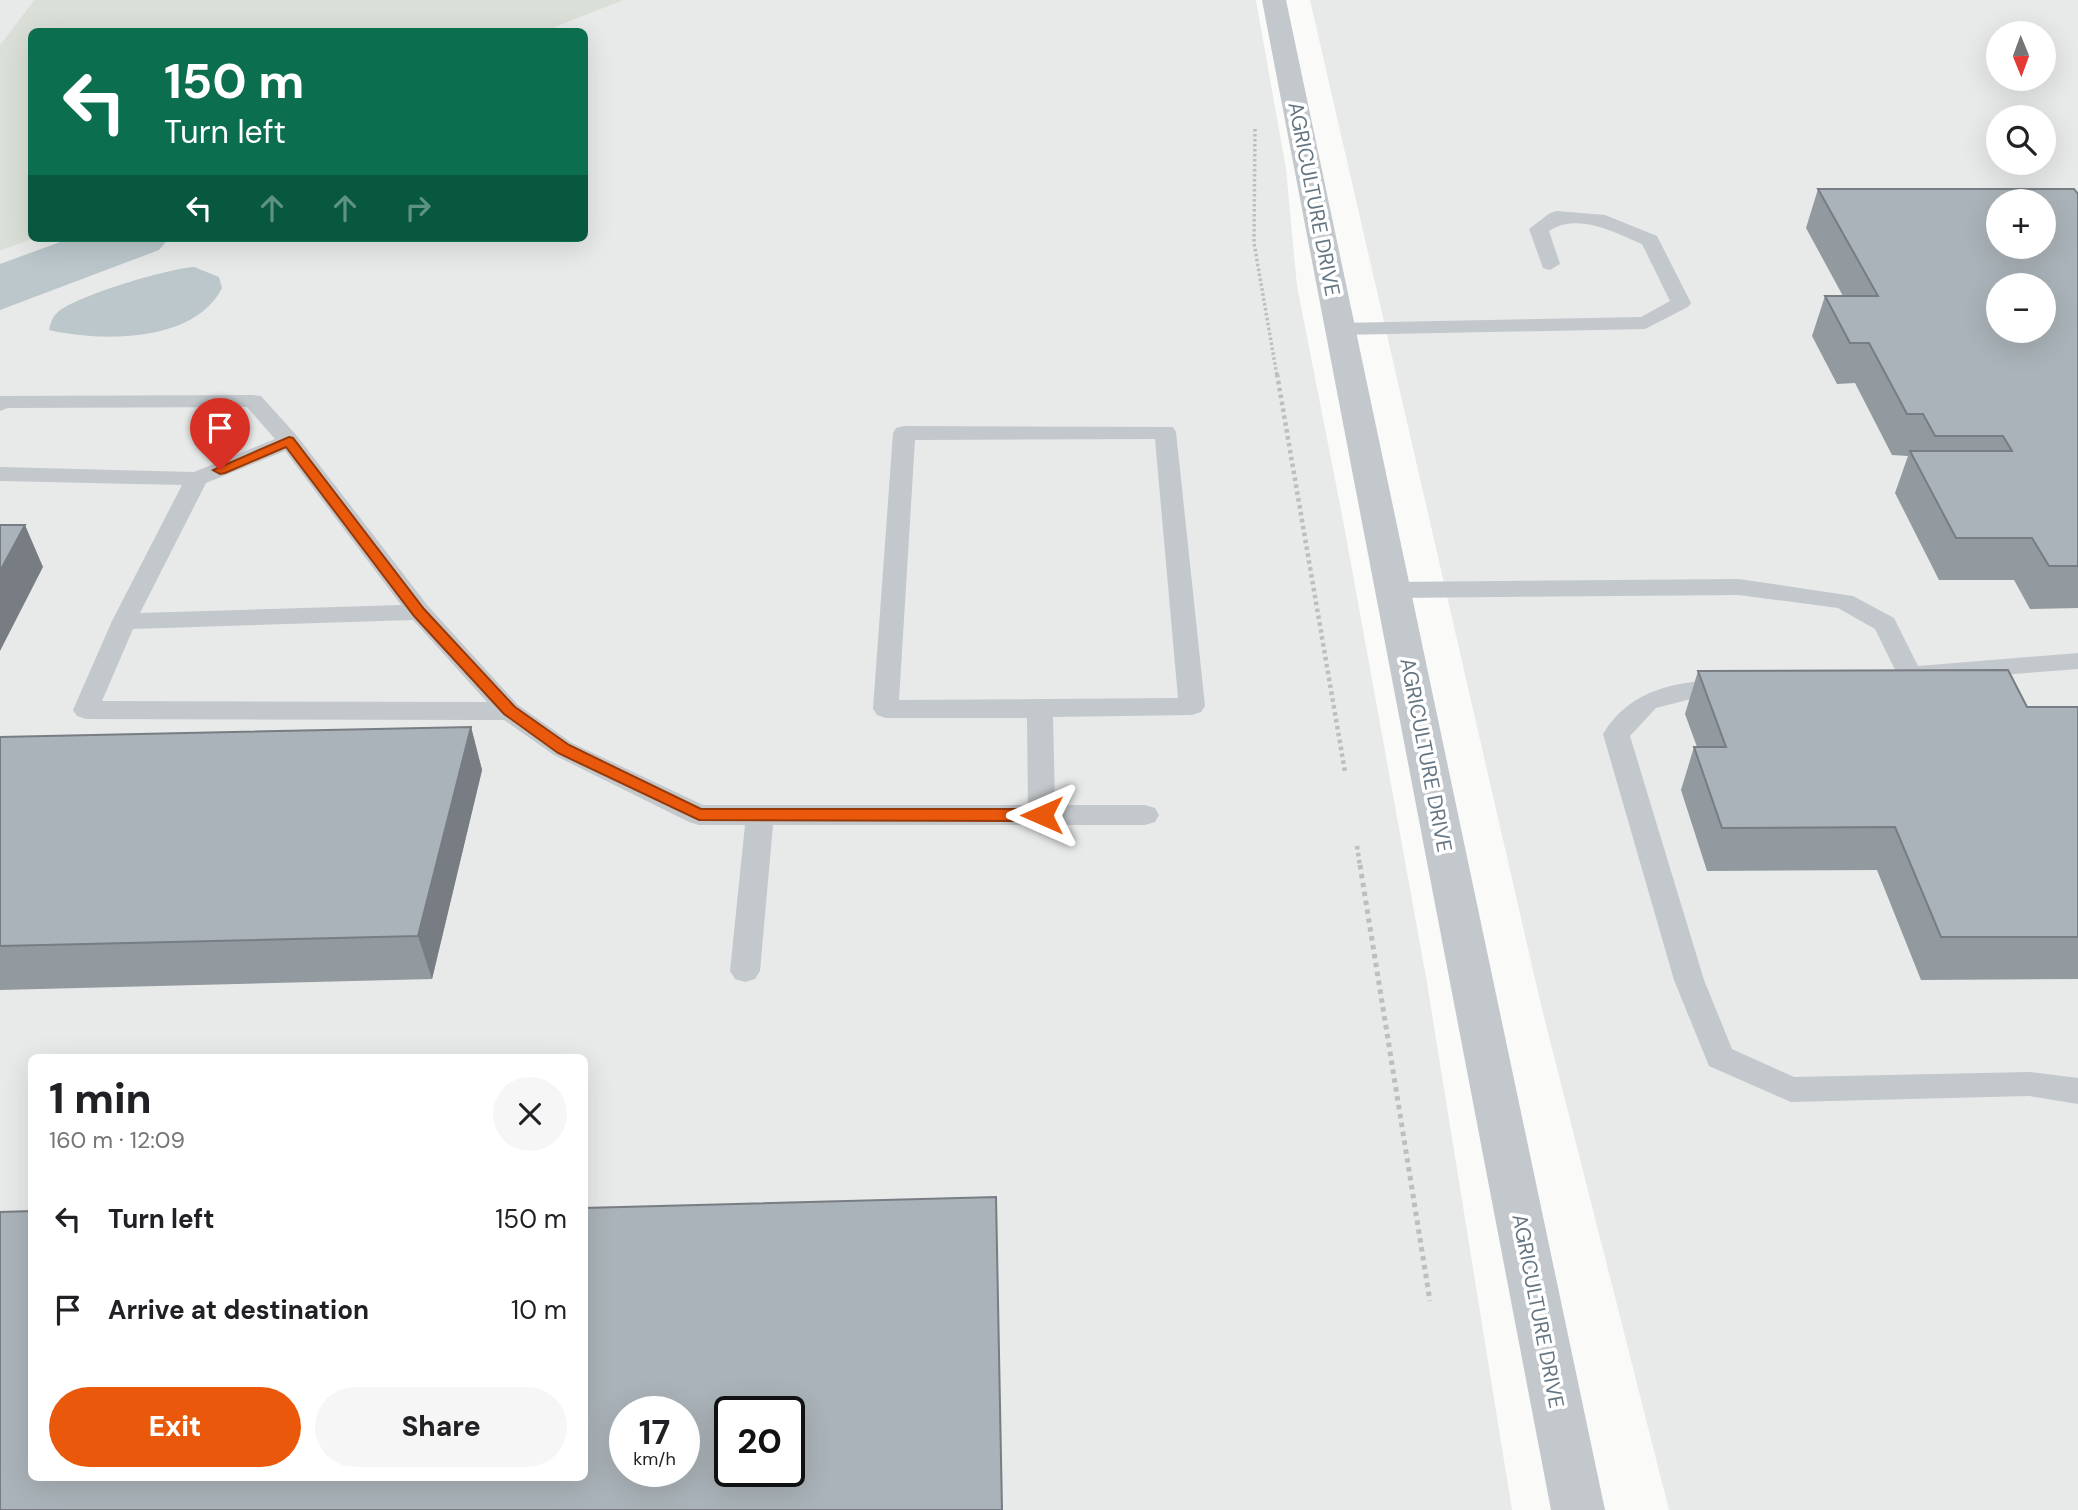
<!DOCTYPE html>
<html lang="en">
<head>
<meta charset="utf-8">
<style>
	body { margin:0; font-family:"DM Sans",sans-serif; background:#f6f6f6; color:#202124; height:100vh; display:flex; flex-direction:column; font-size:26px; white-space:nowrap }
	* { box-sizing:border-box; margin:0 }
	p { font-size:23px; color:#757577 }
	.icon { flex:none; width:38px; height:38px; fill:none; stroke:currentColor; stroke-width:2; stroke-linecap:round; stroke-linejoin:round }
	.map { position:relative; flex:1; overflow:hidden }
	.sheet { position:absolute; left:28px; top:1054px; width:560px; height:427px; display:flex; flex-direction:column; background:#fff; border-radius:10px; box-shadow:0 7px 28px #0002 }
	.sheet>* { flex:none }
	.banner { position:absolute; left:28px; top:28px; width:560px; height:214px; border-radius:10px; box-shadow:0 7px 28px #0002; background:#0b6e4f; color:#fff; overflow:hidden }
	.needle { width:46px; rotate:179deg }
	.controls { position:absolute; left:1986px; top:21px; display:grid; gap:14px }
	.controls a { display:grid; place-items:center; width:70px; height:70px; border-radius:50%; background:#fff; box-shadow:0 7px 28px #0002; font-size:35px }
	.speed { position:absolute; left:609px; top:1396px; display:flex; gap:14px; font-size:35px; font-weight:700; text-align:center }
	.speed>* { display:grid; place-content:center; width:91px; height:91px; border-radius:50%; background:#fff; box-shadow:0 7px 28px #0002; line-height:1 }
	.speed small { font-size:18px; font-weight:400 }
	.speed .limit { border:4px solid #111; border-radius:10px; background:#fff; color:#111 }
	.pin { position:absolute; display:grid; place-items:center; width:60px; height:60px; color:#fff; margin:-72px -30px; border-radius:50% 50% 50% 0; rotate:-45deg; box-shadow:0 0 7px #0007 }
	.pin .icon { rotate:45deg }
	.me { position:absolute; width:77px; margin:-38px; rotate:270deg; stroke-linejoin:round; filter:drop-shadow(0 0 5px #0008) }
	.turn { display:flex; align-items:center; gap:24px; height:147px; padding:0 21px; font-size:32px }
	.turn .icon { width:91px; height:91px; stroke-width:2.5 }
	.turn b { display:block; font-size:49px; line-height:60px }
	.lanes { display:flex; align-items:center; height:66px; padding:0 21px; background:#0003; justify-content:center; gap:35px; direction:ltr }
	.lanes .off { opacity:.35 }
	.round { display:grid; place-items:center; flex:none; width:74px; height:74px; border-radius:37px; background:#f6f6f6 }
	.summary { display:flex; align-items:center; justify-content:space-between; height:119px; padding:0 21px }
	h1 { font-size:42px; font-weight:800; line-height:52px }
	.button { display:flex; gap:14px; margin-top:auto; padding:14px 21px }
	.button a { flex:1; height:80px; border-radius:42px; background:#ea580c; color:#fff; font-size:28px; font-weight:800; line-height:80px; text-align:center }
	.button a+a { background:#f6f6f6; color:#202124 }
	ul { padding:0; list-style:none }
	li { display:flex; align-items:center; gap:21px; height:91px; padding:0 21px }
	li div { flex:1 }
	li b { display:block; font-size:26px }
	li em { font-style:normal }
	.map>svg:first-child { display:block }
	.built { fill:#e8e9e9; fill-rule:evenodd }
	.green { fill:#dadfd7 }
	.water { fill:#bbc7cb }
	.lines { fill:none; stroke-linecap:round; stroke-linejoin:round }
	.path-far2 { stroke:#bbbfc2; stroke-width:3.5; stroke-dasharray:2.5 2.5; stroke-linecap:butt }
	.path-far1 { stroke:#bbbfc2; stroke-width:4.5; stroke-dasharray:3.5 3.5; stroke-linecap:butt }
	.path { stroke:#bbbfc2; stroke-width:5; stroke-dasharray:4.5 4.5; stroke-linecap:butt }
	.service { fill:#c3c8cc; fill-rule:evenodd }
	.tertiary { fill:#c3c8cc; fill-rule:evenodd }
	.wall { fill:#929a9f }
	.shaded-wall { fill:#777d82 }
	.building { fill:#aab3b9; stroke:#777d82; stroke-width:2; fill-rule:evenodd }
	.route { fill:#ea580c; stroke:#983908; stroke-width:2 }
	.labels { text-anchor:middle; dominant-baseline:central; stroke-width:7; stroke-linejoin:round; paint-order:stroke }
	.street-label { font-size:21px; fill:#657683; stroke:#fff }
</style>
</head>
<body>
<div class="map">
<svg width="2078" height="1510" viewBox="0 0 2078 1510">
	<rect width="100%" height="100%" fill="#fafaf8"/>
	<path class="built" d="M0,0H34L0,45Z
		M624,0H1256L1286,169L1297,286L1343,520L1426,977L1512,1510H0V251L35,238H584V32L545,31ZM32,1057H584V1477H32ZM625,1412H684V1472H625ZM730,1412H789V1472H730Z
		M1310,0H2078V1510H1669L1541,1005ZM1998,33H2044V79H1998ZM1998,117H2044V163H1998ZM1998,201H2044V247H1998ZM1998,285H2044V331H1998Z"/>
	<path class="green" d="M34,0H624L545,31L32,32V238H35L0,251V45Z"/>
	<path class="water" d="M71,238H169L159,250L0,310V264Z
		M194,267L219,277L222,288C194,343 102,342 49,330C51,322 52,317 59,311C80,295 166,269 194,267Z"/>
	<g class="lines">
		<path class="path-far2" d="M1255,129L1254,243L1277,376"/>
		<path class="path-far1" d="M1277,374L1345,772
			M1357,846L1360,867"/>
		<path class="path" d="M1360,865L1430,1301"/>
		<path class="service" d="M1557,211L1605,215L1657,236L1691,303L1688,307L1645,329L1340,335L1333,333L1330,329L1333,325L1340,323L1641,317L1670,301L1642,244C1614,232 1577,212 1549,231L1560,264L1550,270L1543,268L1529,229L1550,213Z
			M253,395L261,396L297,436L428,606L518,705L572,743L703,805H1028L1027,718H886L877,715L873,709L893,433L896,428L904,426L1173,427L1176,432L1205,706L1201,712L1192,715L1053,717L1055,805H1145L1155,808L1159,815L1155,822L1145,825H773L760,971L755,979L745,982L735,979L730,971L745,825H699L689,822L554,755L504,720L86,719L77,716L73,710L112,621L182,485L0,481V467L194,472L275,439L247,407L8,408L0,411V396ZM1155,439L1178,698L899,700L915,440ZM285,451L401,605L140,613L206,483ZM413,620L487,702L102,701L133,629Z
			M1739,579L1853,596L1894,618L1918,666L2078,653V669L1909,682L1900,680L1875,629L1838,608L1739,595L1393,598L1384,595L1381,590L1384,585L1393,582Z
			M1726,679L1735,682L1739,688L1735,694L1691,699L1656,708L1630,736L1704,980L1732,1049L1794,1077L2029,1072L2078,1078V1104L2029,1096L1791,1102L1709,1066L1674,980L1603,734C1631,688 1676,682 1726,679Z"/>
		<path class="tertiary" d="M1262,0H1286L1605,1510H1551Z"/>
	</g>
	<path class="wall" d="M1818,189L2078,194V608L2030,609L2014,580H1939L1895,493L1908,456L1892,455L1855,383L1837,384L1812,336L1825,296H1843L1806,228Z
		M1698,671L2027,707H2078V979L1921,980L1877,870L1707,871L1681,790L1694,747H1697L1685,714Z
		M471,727L482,770L432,979L0,990V737Z"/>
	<path class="shaded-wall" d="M25,525L43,567L0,651V571Z
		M471,727L482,770L432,979L418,936Z"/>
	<path class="building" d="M1818,189H2074L2078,194V566H2049L2032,538H1956L1910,451H2012L2003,436H1935L1923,414H1907L1869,343H1850L1825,296H1878ZM1998,201H2044V247H1998ZM1998,285H2044V331H1998Z
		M0,525H25L0,571Z
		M2008,670L2027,707H2078V937H1941L1895,827L1722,828L1694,747H1726L1698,671Z
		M471,727L418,936L0,946V737Z
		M996,1197L1002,1510H0V1212L32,1211V1477H584V1208ZM625,1412H684V1472H625ZM730,1412H789V1472H730Z"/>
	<path class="route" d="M289,437L293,438L424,609L515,707L569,745L701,809H1042L1051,815L1042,821L699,820L558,753L504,714L414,616L286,447L225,473L220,474L213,470Z"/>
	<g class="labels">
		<g class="street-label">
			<text transform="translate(1314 199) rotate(79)">AGRICULTURE DRIVE</text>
			<text transform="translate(1426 755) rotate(79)">AGRICULTURE DRIVE</text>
			<text transform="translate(1538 1311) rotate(79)">AGRICULTURE DRIVE</text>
		</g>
	</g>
</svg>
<div class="controls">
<a><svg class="needle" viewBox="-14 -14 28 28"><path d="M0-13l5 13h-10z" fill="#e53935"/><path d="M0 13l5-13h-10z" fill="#757577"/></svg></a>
<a><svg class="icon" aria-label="search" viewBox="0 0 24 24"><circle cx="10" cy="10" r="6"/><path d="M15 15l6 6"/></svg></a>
<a>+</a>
<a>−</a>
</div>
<div class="speed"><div>17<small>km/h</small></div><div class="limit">20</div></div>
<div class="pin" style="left:220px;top:470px;background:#d93025"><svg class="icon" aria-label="arrive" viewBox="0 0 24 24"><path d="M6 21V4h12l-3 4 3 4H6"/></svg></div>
<svg class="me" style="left:1042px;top:815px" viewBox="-20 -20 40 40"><path d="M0-17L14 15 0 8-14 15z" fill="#ea580c" stroke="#fff" stroke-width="4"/></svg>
<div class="banner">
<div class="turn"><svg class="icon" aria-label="left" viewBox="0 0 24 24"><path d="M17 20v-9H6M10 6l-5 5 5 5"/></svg><div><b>150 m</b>Turn left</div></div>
<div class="lanes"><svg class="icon" aria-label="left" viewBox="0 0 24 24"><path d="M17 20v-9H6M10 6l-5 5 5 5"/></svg><svg class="icon off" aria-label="ahead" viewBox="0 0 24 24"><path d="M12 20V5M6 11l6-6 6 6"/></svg><svg class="icon off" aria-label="ahead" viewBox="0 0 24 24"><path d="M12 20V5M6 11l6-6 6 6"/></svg><svg class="icon off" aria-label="right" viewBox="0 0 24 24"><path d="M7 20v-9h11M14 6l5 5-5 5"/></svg></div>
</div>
<section class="sheet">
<div class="summary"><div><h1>1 min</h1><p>160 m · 12:09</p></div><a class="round"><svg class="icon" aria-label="close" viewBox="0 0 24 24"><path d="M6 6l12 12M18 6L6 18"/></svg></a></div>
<ul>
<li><svg class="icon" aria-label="left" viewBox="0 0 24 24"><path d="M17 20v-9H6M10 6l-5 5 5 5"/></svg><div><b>Turn left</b></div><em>150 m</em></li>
<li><svg class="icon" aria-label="arrive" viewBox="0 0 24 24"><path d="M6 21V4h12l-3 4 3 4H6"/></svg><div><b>Arrive at destination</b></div><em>10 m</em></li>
</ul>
<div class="button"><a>Exit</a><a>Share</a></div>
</section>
</div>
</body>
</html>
